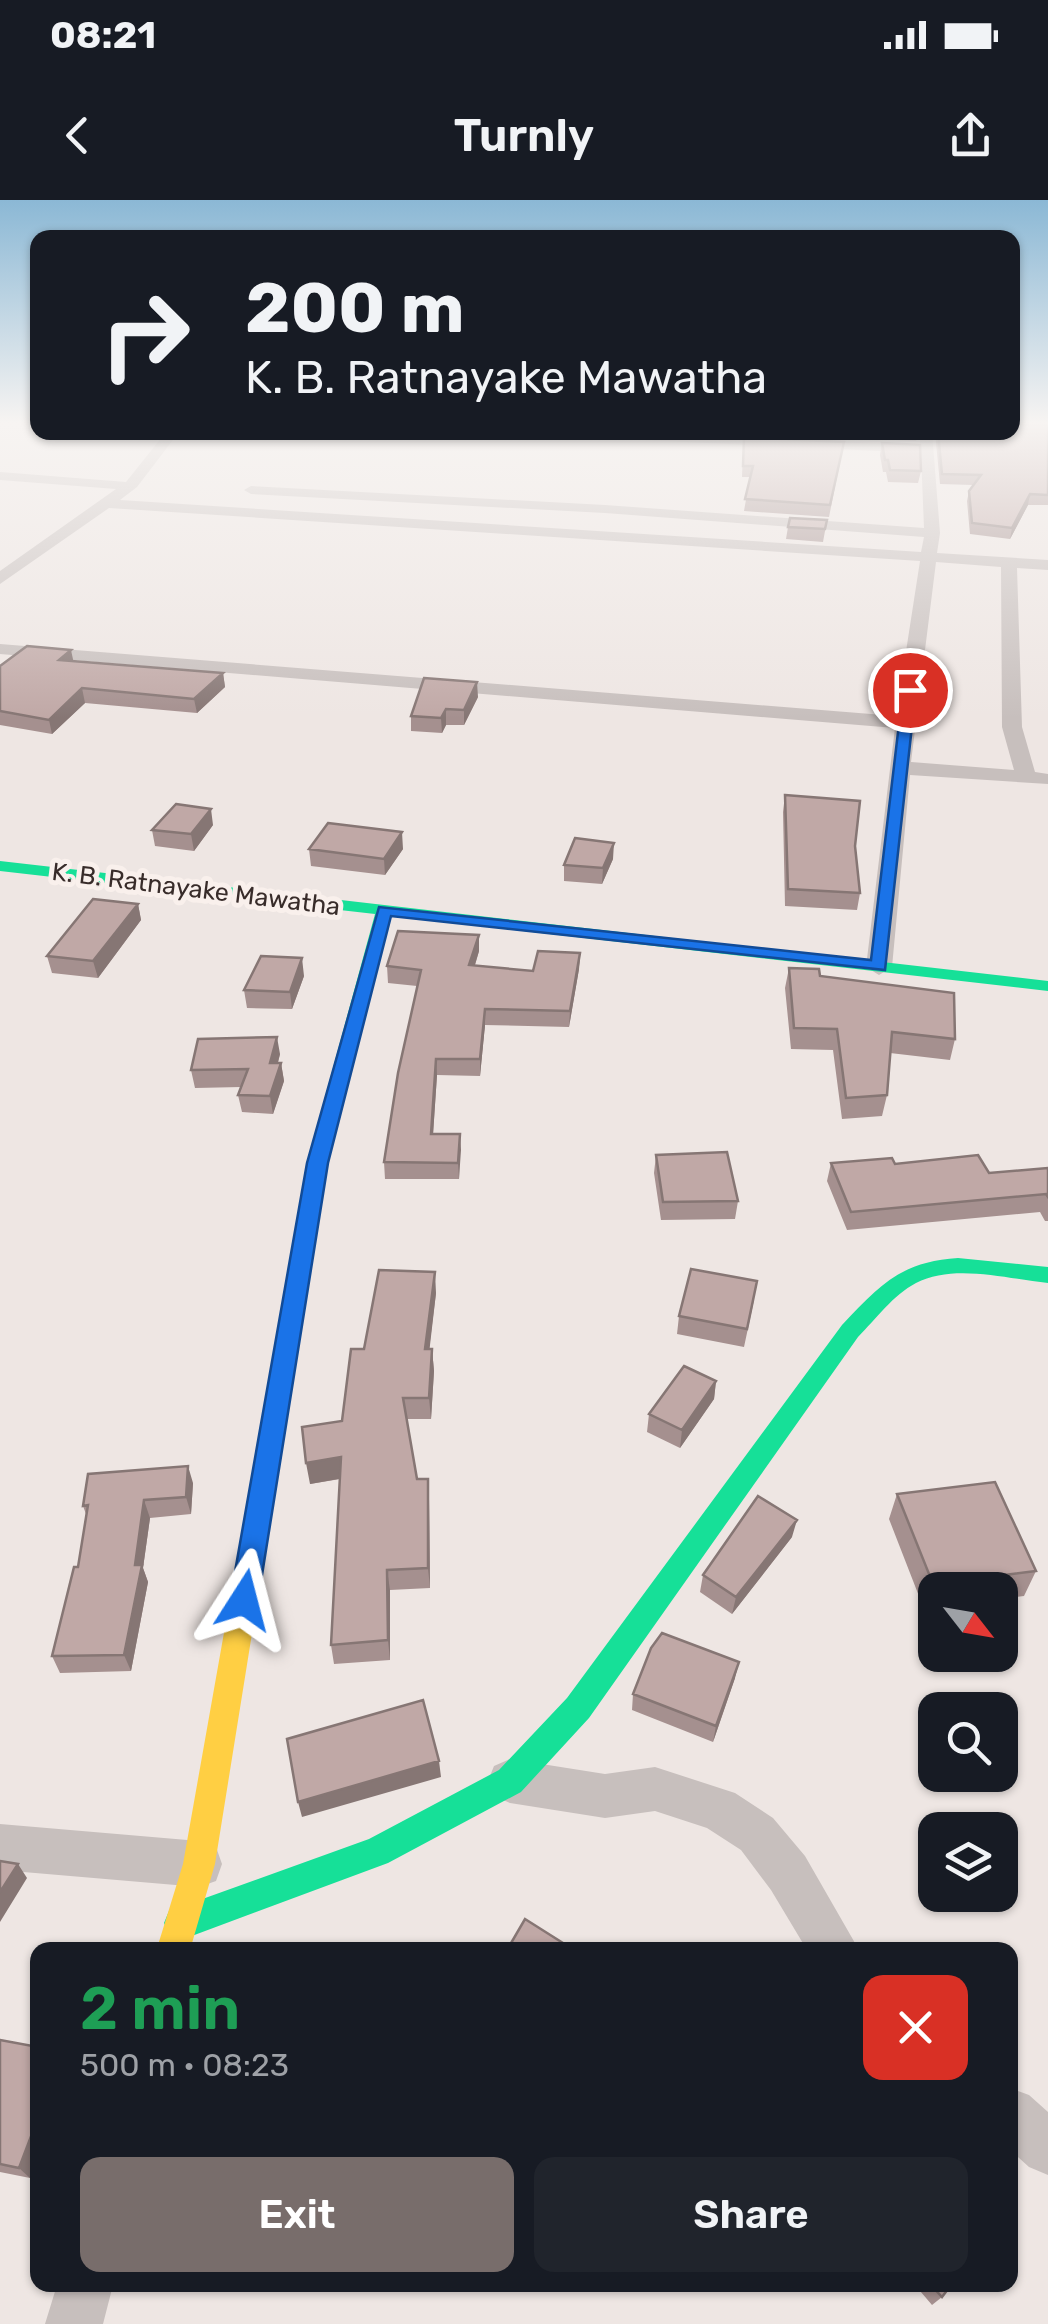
<!DOCTYPE html>
<html lang="en">
<head>
<meta charset="utf-8">
<style>
	body { margin:0; font-family:Rubik,sans-serif; background:#20242c; color:#f1f3f6; height:100vh; display:flex; flex-direction:column; font-size:38px; white-space:nowrap }
	* { box-sizing:border-box; margin:0 }
	p { font-size:32px; color:#9ea1a6 }
	.icon { flex:none; width:55px; height:55px; fill:none; stroke:currentColor; stroke-width:2; stroke-linecap:round; stroke-linejoin:round }
	.map { position:relative; flex:1; overflow:hidden }
	.panel { position:absolute; left:30px; top:1742px; width:988px; height:350px; display:flex; flex-direction:column; background:#171b24; border-radius:20px; box-shadow:0 2px 8px #0004 }
	.panel>* { flex:none }
	.hud { position:absolute; left:30px; top:30px; width:990px; height:210px; border-radius:20px; box-shadow:0 2px 8px #0004; background:#171b24; color:#f1f3f6; overflow:hidden }
	.needle { width:65px; rotate:121deg }
	.controls { position:absolute; left:918px; top:1372px; display:grid; gap:20px }
	.controls a { display:grid; place-items:center; width:100px; height:100px; border-radius:20px; background:#171b24; box-shadow:0 2px 8px #0004; font-size:50px }
	.pin { position:absolute; display:grid; place-items:center; width:85px; height:85px; color:#fff; margin:-42px; border:5px solid #fff; border-radius:50%; box-shadow:0 2px 10px #0007 }
	.me { position:absolute; width:110px; margin:-55px; rotate:9deg; stroke-linejoin:round; filter:drop-shadow(0 0 8px #0008) }
	.turn { display:flex; align-items:center; gap:35px; height:210px; padding:0 50px; font-size:45px }
	.turn .icon { width:130px; height:130px; stroke-width:2.5 }
	.turn b { display:block; font-size:70px; line-height:85px }
	.round { display:grid; place-items:center; flex:none; width:105px; height:105px; border-radius:20px; background:#20242c }
	.summary { display:flex; align-items:center; justify-content:space-between; height:170px; padding:0 50px }
	h1 { font-size:60px; font-weight:600; line-height:75px; color:#1e9e55 }
	.primary-button { display:flex; gap:20px; margin-top:auto; padding:20px 50px }
	.primary-button a { flex:1; height:115px; border-radius:20px; background:#786d6b; color:#fff; font-size:40px; font-weight:600; line-height:115px; text-align:center }
	.primary-button a+a { background:#20242c; color:#f1f3f6 }
	.status { display:flex; justify-content:space-between; align-items:center; height:70px; padding:0 50px; background:#171b24; direction:ltr }
	.status svg { height:28px; fill:currentColor }
	header { display:flex; justify-content:space-between; align-items:center; height:130px; padding:0 50px; background:#171b24; font-size:45px; font-weight:600 }
	.map>svg:first-child { display:block }
	.lines { fill:none; stroke-linecap:round; stroke-linejoin:round }
	.street { fill:#c7bfbd; fill-rule:evenodd }
	.fast { fill:#16e098; fill-rule:evenodd }
	.slow { fill:#ffcf43; fill-rule:evenodd }
	.wall { fill:#a5908f }
	.shaded-wall { fill:#867674 }
	.building { fill:#c0a8a6; stroke:#867674; stroke-width:2.5 }
	.route { fill:#1a73e8; stroke:#114b97; stroke-width:2.5 }
	.labels { text-anchor:middle; dominant-baseline:central; stroke-width:10; stroke-linejoin:round; paint-order:stroke }
	.far-street-label { font-size:25px; fill:#382c2a; stroke:#f9f0ec }
</style>
</head>
<body>
<div class="status"><b>08:21</b><svg viewBox="0 0 49 12"><path d="M0 12V9h3v3zM5 12V6h3v6zM10 12V3h3v9zM15 12V0h3v12zM26 1h20v11H26zM47 4h2v5h-2z"/></svg></div>
<header><svg class="icon" aria-label="back" viewBox="0 0 24 24"><path d="M15 5l-7 7 7 7"/></svg>Turnly<svg class="icon" aria-label="share" viewBox="0 0 24 24"><path d="M12 15V3M7 8l5-5 5 5M5 13v7h14v-7"/></svg></header>
<div class="map">
<svg width="1048" height="2124" viewBox="0 0 1048 2124">
	<rect width="100%" height="100%" fill="#eee6e3"/>
	<g class="lines">
		<path class="street" d="M166,232H179L137,287L120,300L921,352L924,337L605,313L251,294L244,290L251,286L605,305L924,328L921,253L559,236L553,232H653L920,245V232H932L940,333L937,353L1048,360V370L1017,368L1022,527L1035,572L1048,574V584L910,575L892,767L879,775L866,767L895,528L0,454V444L896,516L920,361L109,308L0,384V371L116,289L0,280V272L126,282ZM936,362L1001,367L1002,527L1014,570L911,562Z
			M510,1559L605,1574L655,1567L735,1593L773,1618L805,1656L859,1750H807L771,1690L741,1650L707,1628L655,1611L605,1618L510,1603L494,1596L488,1581L494,1566Z
			M0,1624L199,1641L216,1647L222,1664L216,1681L199,1687L0,1670Z
			M1010,1888L1029,1895L1048,1912V1975L1029,1967L1010,1950Z
			M57,2085H113L103,2124H45Z"/>
		<path class="fast" d="M0,661L1048,781V791L391,716L327,963L311,1066L300,1074L289,1066L307,963L375,714L0,671Z
			M958,1058L1048,1067V1083C1008,1079 954,1063 916,1083C893,1095 876,1119 858,1137L589,1518L521,1592L388,1663L181,1740L169,1735L164,1723L169,1711L369,1639L499,1570L567,1498L842,1125C880,1085 900,1062 958,1058Z"/>
		<path class="slow" d="M300,1058L311,1066L215,1664L190,1750H160L158,1745L183,1664L289,1066Z"/>
	</g>
	<path class="wall" d="M1048,221V305H1028L1010,339L970,334L967,301L969,291L973,285L940,284L935,232H1012Z
		M876,232H918L916,241L877,239Z
		M844,242L829,317L744,311L750,277H742L743,248Z
		M882,243L921,271L918,283L888,282L886,272H883L880,255Z
		M827,320L823,342L786,339L788,327Z
		M73,461L223,473L225,487L197,513L85,503L52,534L0,525V466Z
		M478,497L464,525H446L442,533L411,531V516Z
		M785,595L855,646L860,693L857,710L785,706L783,612Z
		M213,625L194,651L155,646L152,630Z
		M309,649H403L385,675L311,666Z
		M613,659L602,684L564,681V665Z
		M138,704L141,720L98,778L52,773L47,756Z
		M479,751L475,765L533,771L580,753L579,769L569,827L485,825L480,876L437,875L433,934H460L459,979H385L384,962L417,786L388,783L387,766Z
		M789,768L820,776L955,839L950,860L890,853L887,895L882,916L842,919L833,850L791,849L785,788Z
		M304,776L292,809L247,808L244,790Z
		M280,854L278,863H281L284,881L273,914L242,912L238,895L241,887L195,888L191,870Z
		M656,955L738,1001L735,1019L661,1020L654,973Z
		M831,963L989,973L1048,968V1021H1045L1040,1012L847,1030L827,981Z
		M436,1093L429,1149H432L434,1171L431,1219H406L417,1279L429,1299L430,1388L390,1390V1460L334,1464L331,1445L340,1279L310,1284L342,1221L364,1149Z
		M754,1100L744,1147L677,1134L679,1116Z
		M716,1181L714,1199L680,1248L647,1232L649,1214Z
		M193,1283L191,1314L150,1318L143,1368L148,1382L131,1471L60,1473L52,1456L78,1367L86,1314L83,1306Z
		M897,1294L1036,1371L1024,1396L1000,1399V1390H935V1407L924,1409L889,1319Z
		M792,1337L732,1414L700,1392L703,1375Z
		M735,1478L713,1542L632,1510L633,1494Z
		M0,1840L38,1847V1957L30,1978L0,1972Z
		M915,2085H951L942,2097L932,2105Z"/>
	<path class="shaded-wall" d="M1030,294L1028,305L1010,339L1012,328Z
		M71,450L74,464L59,460Z
		M223,473L225,487L197,513L194,499Z
		M477,482L478,497L464,525V510Z
		M82,488L85,503L52,534L49,520Z
		M446,509V525L442,533L441,518Z
		M211,609L213,625L194,651L191,634Z
		M402,632L403,649L385,675L384,659Z
		M614,643L613,659L602,684L603,668Z
		M138,704L141,720L98,778L93,761Z
		M479,735V751L470,781L469,765Z
		M580,753L579,769L569,827L570,811Z
		M302,758L304,776L292,809L290,792Z
		M485,809V825L480,876V859Z
		M277,837L280,854L273,880L270,863Z
		M436,859L437,875L432,950L431,934Z
		M281,863L284,881L273,914L270,896Z
		M460,934L461,950L459,979L458,963Z
		M435,1072L436,1093L427,1171L425,1149Z
		M432,1149L434,1171L431,1219L429,1198Z
		M716,1181L714,1199L680,1248L682,1230Z
		M341,1257L344,1278L310,1284L306,1263Z
		M188,1266L193,1283L191,1314L186,1297Z
		M428,1279L429,1299L430,1388L428,1368Z
		M144,1300L150,1318L143,1368L148,1382L131,1471L124,1455Z
		M797,1320L792,1337L732,1414L736,1397Z
		M387,1370L390,1390V1460L388,1440Z
		M739,1462L735,1478L713,1542L716,1526Z
		M439,1561L441,1577L302,1617L298,1602Z
		M18,1664L27,1678L0,1722V1692Z
		M38,1918V1957L30,1978L19,1968Z"/>
	<path class="building" d="M1012,221H1048V295L1030,294L1012,328L972,323L969,291L981,275L942,274L938,232H1012Z
		M744,237L844,242L830,305L745,299L753,266H743Z
		M882,243L920,245L921,271L890,270L888,260H885Z
		M790,318L827,320L825,329L788,327Z
		M27,446L71,450L59,460L223,473L194,499L82,488L49,520L0,511V466Z
		M424,478L477,482L464,510L446,509L441,518L411,516Z
		M785,595L860,601L855,646L860,693L788,689Z
		M176,604L211,609L191,634L152,630Z
		M328,623L402,632L384,659L309,649Z
		M575,638L614,643L603,668L564,665Z
		M93,699L138,704L93,761L47,756Z
		M398,731L479,735L469,765L533,771L538,751L580,753L570,811L485,809L480,859H436L431,934H460L458,963L384,962L398,873L421,770L387,766Z
		M261,756L302,758L290,792L244,790Z
		M789,768L819,769L820,776L954,793L955,839L892,832L887,895L846,898L837,829L794,828Z
		M277,837L270,863H281L270,896L238,895L248,869L191,870L198,839Z
		M727,952L738,1001L663,1002L656,955Z
		M978,955L989,973L1048,968V997L1046,994L851,1012L831,963L892,958L895,964Z
		M691,1069L757,1081L747,1129L679,1116Z
		M379,1070L435,1072L425,1149H432L429,1198H403L417,1279H428V1368L387,1370L388,1440L331,1445L341,1257L306,1263L302,1227L342,1221L351,1149H364Z
		M684,1166L716,1181L682,1230L649,1214Z
		M188,1266L186,1297L144,1300L135,1365H142L124,1455L52,1456L74,1367H78L88,1305L83,1306L88,1274Z
		M995,1282L1036,1371L933,1384L897,1294Z
		M758,1296L797,1320L736,1397L703,1375Z
		M662,1433L739,1462L716,1526L633,1494L651,1448Z
		M423,1500L439,1561L298,1602L287,1539Z
		M0,1661L18,1664L0,1692Z
		M525,1719L574,1750H507Z
		M0,1840L38,1847V1918L19,1968L0,1964Z
		M931,2085H951L942,2097Z"/>
	<linearGradient id="sky" x2="0" y2="1"><stop stop-color="#8bb8d5"/><stop offset="0.43" stop-color="#f7f4f2"/><stop offset="1" stop-color="#f7f4f2" stop-opacity="0"/></linearGradient>
	<rect width="1048" height="518" fill="url(#sky)"/>
	<path class="route" d="M910,486L916,490L885,770L391,716L328,963L258,1400L254,1409L244,1412L234,1409L230,1400L307,963L379,707L871,760L903,490Z"/>
	<g class="labels">
		<g class="far-street-label">
			<text transform="translate(196 689) rotate(7)">K. B. Ratnayake Mawatha</text>
		</g>
	</g>
</svg>
<div class="controls">
<a><svg class="needle" viewBox="-14 -14 28 28"><path d="M0-13l5 13h-10z" fill="#e53935"/><path d="M0 13l5-13h-10z" fill="#9ea1a6"/></svg></a>
<a><svg class="icon" aria-label="search" viewBox="0 0 24 24"><circle cx="10" cy="10" r="6"/><path d="M15 15l6 6"/></svg></a>
<a><svg class="icon" aria-label="layers" viewBox="0 0 24 24"><path d="M12 4l9 5-9 5-9-5zM3 14l9 5 9-5"/></svg></a>
</div>
<div class="pin" style="left:910px;top:490px;background:#d93025"><svg class="icon" aria-label="arrive" viewBox="0 0 24 24"><path d="M6 21V4h12l-3 4 3 4H6"/></svg></div>
<svg class="me" style="left:244px;top:1400px" viewBox="-20 -20 40 40"><path d="M0-17L14 15 0 8-14 15z" fill="#1a73e8" stroke="#fff" stroke-width="4"/></svg>
<div class="hud">
<div class="turn"><svg class="icon" aria-label="right" viewBox="0 0 24 24"><path d="M7 20v-9h11M14 6l5 5-5 5"/></svg><div><b>200 m</b>K. B. Ratnayake Mawatha</div></div>
</div>
<section class="panel">
<div class="summary"><div><h1>2 min</h1><p>500 m · 08:23</p></div><a class="round" style="background:#d93025;color:#fff"><svg class="icon" aria-label="close" viewBox="0 0 24 24"><path d="M6 6l12 12M18 6L6 18"/></svg></a></div>
<div class="primary-button"><a>Exit</a><a>Share</a></div>
</section>
</div>
</body>
</html>
